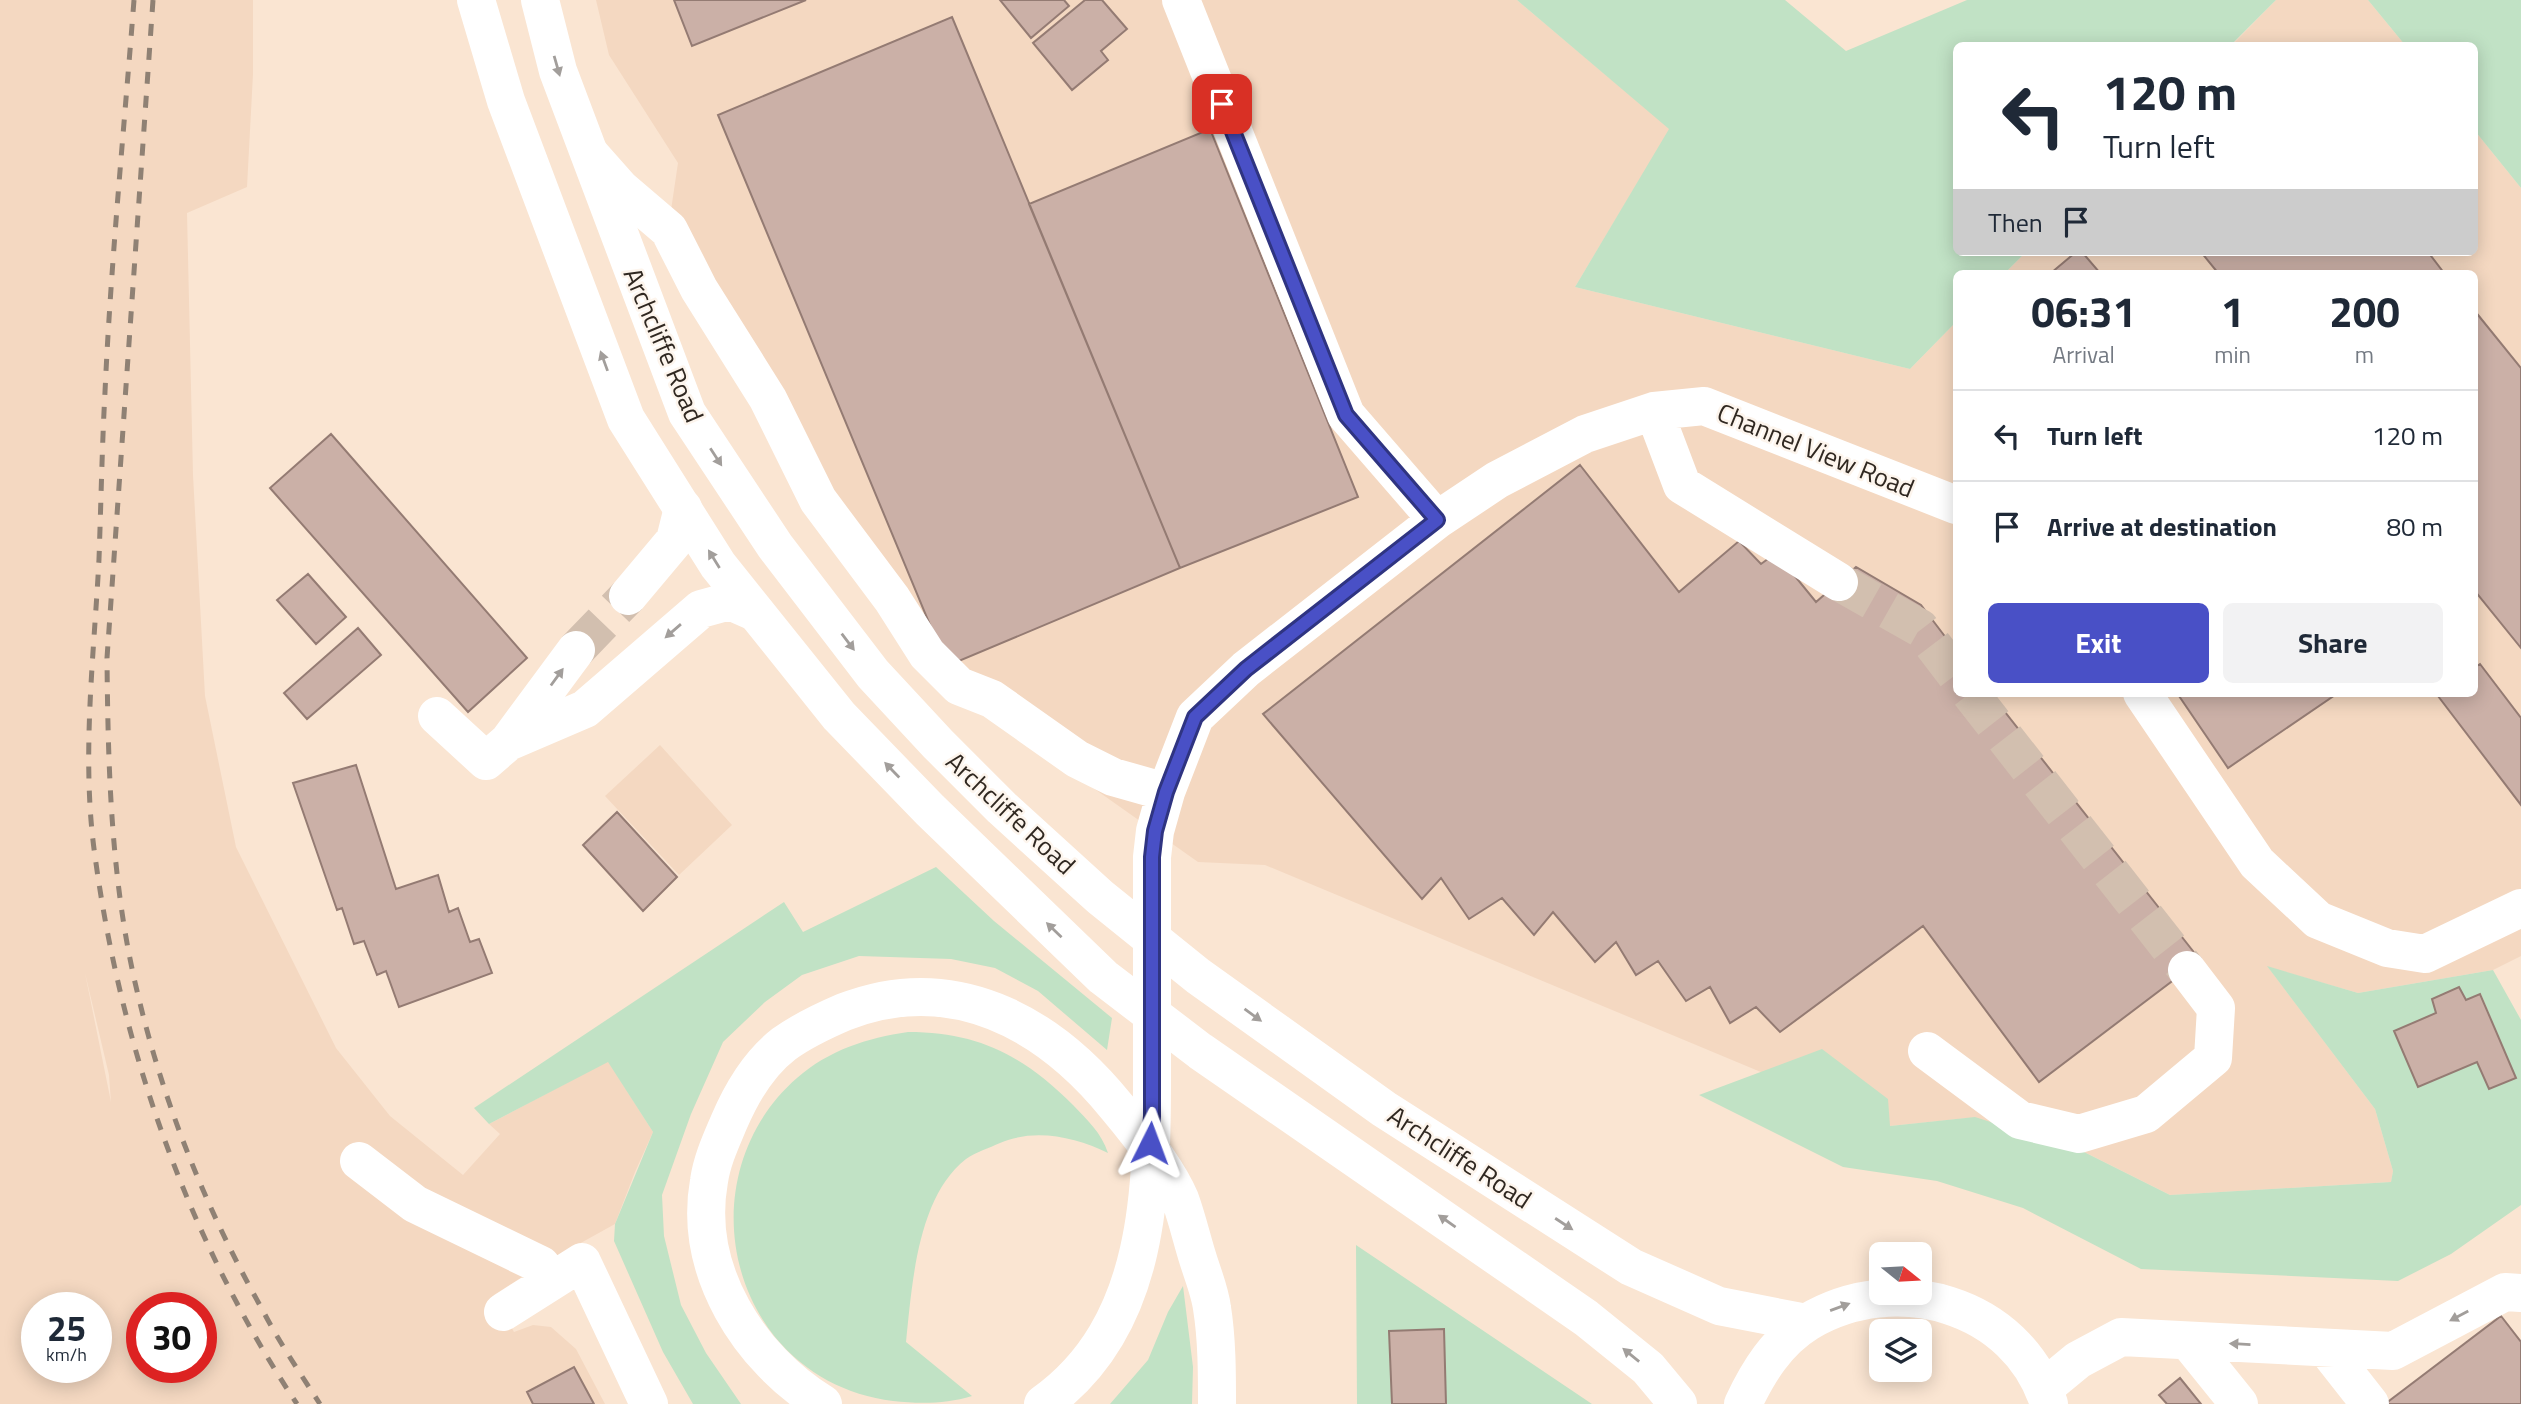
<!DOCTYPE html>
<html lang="en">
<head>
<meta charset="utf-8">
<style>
	body { margin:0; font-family:"Titillium Web",sans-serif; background:#f2f2f3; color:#1f2937; height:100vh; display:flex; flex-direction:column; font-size:26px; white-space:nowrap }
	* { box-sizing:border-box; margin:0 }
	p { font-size:23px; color:#747a83 }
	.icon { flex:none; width:38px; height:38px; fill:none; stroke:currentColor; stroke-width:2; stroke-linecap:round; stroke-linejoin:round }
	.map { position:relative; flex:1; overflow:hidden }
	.side { position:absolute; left:1953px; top:270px; width:525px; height:427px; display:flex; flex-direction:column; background:#fff; border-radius:10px; box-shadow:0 4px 18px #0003 }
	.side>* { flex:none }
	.guide { position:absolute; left:1953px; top:42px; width:525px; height:214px; border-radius:10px; box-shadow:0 4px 18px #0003; background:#fff; color:#1f2937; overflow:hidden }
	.needle { width:46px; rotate:108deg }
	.controls { position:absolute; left:1869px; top:1242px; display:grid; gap:14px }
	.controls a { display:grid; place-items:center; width:63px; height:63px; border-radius:10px; background:#fff; box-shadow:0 4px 18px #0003; font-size:35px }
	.speed { position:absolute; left:21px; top:1292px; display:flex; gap:14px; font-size:35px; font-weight:700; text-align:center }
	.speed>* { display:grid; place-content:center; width:91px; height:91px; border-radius:50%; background:#fff; box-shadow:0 4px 18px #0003; line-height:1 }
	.speed small { font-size:18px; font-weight:400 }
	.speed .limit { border:10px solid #d22; background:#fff; color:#111 }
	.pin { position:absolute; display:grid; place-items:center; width:60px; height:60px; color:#fff; margin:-30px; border-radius:14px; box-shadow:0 4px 10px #0006 }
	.me { position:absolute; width:77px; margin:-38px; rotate:3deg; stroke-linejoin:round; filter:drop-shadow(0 0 5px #0008) }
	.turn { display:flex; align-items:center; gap:24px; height:147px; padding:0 35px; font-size:32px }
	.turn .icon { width:91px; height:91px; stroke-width:2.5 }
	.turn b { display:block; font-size:49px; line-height:60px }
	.then { display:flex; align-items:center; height:66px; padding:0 35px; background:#0003; gap:14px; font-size:26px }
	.eta { display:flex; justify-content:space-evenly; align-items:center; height:119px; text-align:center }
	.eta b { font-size:42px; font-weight:700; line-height:49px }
	.button { display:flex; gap:14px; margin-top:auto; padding:14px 35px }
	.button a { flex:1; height:80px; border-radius:10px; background:#4950c6; color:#fff; font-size:28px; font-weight:700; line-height:80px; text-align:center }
	.button a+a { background:#f2f2f3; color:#1f2937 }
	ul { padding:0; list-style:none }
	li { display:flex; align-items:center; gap:21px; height:91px; padding:0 35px; border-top:2px solid #e0e1e3 }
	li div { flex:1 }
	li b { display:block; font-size:26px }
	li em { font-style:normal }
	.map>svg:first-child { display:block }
	.built { fill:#f4d8c1; fill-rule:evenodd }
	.green { fill:#c1e2c5; fill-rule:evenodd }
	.building { fill:#cbb0a7; stroke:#947b73; stroke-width:2 }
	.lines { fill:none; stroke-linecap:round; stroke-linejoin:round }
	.minor-tunnel { stroke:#d2bfaf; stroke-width:38; stroke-dasharray:38 19; stroke-linecap:butt }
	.minor { stroke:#fff; stroke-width:38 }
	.highway { stroke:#fff; stroke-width:38 }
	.rail { stroke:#8f8174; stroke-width:5; stroke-dasharray:12 12; stroke-linecap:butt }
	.oneway { fill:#a29e9b }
	.route-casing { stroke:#2f3481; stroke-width:18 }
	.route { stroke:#4950c6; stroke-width:12 }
	.labels { text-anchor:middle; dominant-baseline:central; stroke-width:5; stroke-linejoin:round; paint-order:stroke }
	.street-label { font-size:26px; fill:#302821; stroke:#fdf5ed }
</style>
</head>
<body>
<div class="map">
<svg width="2521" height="1404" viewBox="0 0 2521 1404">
	<rect width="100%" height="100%" fill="#fae5d2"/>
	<path class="built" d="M0,0H253V74L247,187L187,213L193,475L205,696L236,847L336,1048L390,1116L463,1175L500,1134L489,1124L608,1061L653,1132L635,1172L615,1224L541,1265L494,1295L514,1332L533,1325L551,1327L576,1349L605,1404H0ZM85,973L109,1075L111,1102ZM37,1307H96V1367H37ZM142,1307H201V1367H142Z
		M596,0H1517L1670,129L1575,287L1910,369L1956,322V693H2474V273H2005L2026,252H2474L2475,131L2521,188V956L2493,970L2358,993L2268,967L2375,1109L2393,1171L2391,1182L2170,1195L2084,1152L1968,1118L1890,1126L1265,865L1198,862L929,672L666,244L678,163L609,55Z
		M2276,0H2368L2405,45L2231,46Z
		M660,745L732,825L679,875L605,796Z"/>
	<path class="green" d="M1517,0H1785L1846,51L1967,0H2276L2231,45L1956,46V252H2026L2005,273H1956V322L1910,369L1575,287L1669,129Z
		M2368,0H2521V188L2475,131L2474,46L2405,45Z
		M936,867L994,921L1112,1018L1107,1050L1038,991L995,968L951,959L859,956L802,975L765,1002L723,1042L691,1114L662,1195L664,1236L681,1305L706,1353L741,1404H693L663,1352L614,1241L615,1224L653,1132L608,1062L489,1124L474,1108L784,902L803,932Z
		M2267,966L2358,993L2493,970L2521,1020V1205L2451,1254L2398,1281L2141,1269L2023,1208L1937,1181L1843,1167L1699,1095L1822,1049L1888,1099L1890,1126L1975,1117L2084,1152L2170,1195L2391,1182L2393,1171L2375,1109ZM2459,987L2466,1000L2481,994L2516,1078L2489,1089L2477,1062L2418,1087L2394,1031L2436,1013L2432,999Z
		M908,1032C979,1032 1024,1056 1073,1105C1088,1121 1101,1132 1108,1153C1075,1137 1035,1128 1000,1143C989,1148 976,1152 966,1159C917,1197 912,1286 906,1342L972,1396C946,1404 920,1404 893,1401C846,1395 806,1374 775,1337C713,1259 721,1144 797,1078C829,1050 867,1038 908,1032Z
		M1356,1245L1592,1404H1446L1444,1330L1392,1404H1357Z
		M1183,1286L1193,1367L1192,1404H1110L1148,1360L1168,1312Z"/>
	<path class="building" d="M674,0H806L692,46Z
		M1000,0H1064L1069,6L1031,38Z
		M1085,0H1102L1127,29L1101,51L1108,60L1072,90L1033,43Z
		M952,17L1180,568L947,666L718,115Z
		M1210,129L1358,497L1180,568L1029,204Z
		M2076,252H2082L2100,273H2051Z
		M2201,252H2428L2444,273H2218Z
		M2474,310L2521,368V648L2474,590Z
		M331,434L527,658L468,712L270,488Z
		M1580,465L1679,592L1739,541L1761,564L1776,553L1816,602L1856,567L1921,605L1956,651V693H1990L2200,960L2039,1082L1923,926L1780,1032L1756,1007L1730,1023L1710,987L1686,1001L1658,961L1636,975L1616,942L1595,962L1553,912L1534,935L1502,898L1469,919L1441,878L1422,899L1263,714Z
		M308,574L346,617L316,644L277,600Z
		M358,628L381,655L307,719L284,693Z
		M2480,664L2521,718V805L2438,696L2442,693H2474V668Z
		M2177,693H2338L2228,768Z
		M356,765L396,889L438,875L449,912L458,908L470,942L479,939L492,973L399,1007L386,971L377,975L364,941L354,944L342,908L337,910L293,783Z
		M617,812L677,877L643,911L583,845Z
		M2459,987L2466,1000L2480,994L2516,1078L2489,1089L2477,1062L2418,1087L2394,1031L2436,1013L2432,999Z
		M2501,1316L2521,1342V1404H2385Z
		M1444,1329L1446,1404H1392L1389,1331Z
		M574,1367L594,1404H533L527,1392Z
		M2180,1378L2201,1404H2167L2159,1395Z"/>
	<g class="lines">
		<path class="minor-tunnel" d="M1839,582L1920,628L1956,675
			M576,650L628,596
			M1970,693L2187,970"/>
		<path class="minor" d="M1181,0L1346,415L1437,520
			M590,154L621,189L669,230L699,289L768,399L818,500L892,599L927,654L959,686L992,699L1077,759L1113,777L1166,792
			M1654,411L1682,485L1839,582
			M628,596L675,540L683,508
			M2142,693L2257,863L2318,920L2387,948L2425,954L2521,908
			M437,716L486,761L508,742L576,650
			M508,742L585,709L701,609L730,601L755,612
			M1927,1051L2020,1120L2079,1134L2146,1114L2213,1058L2216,1008L2187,970
			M359,1161L415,1204L541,1265L550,1282
			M503,1312L582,1262L649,1404
			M2189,1342L2239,1404
			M2326,1348L2370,1404
			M2044,1388L2078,1360L2121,1337L2393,1351L2505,1292L2521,1293
			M823,1404C749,1358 693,1271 709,1181C712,1160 721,1141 729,1122C741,1094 759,1063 784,1044C802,1031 823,1021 844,1012C952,970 1047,1021 1116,1106C1137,1131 1167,1169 1180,1199C1187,1218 1192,1240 1198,1259C1203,1275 1210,1292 1212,1308C1217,1339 1217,1373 1217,1404
			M1043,1404C1157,1323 1152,1176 1152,1049C1152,985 1152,921 1152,857L1155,831L1166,792L1195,717L1246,669L1437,520L1497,480L1585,434L1654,411L1704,406L1956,505"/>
		<path class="highway" d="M476,0L506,101L626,419L718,565L839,716L930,810L1103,977L1200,1051L1586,1318L1648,1368L1678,1404
			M540,0L558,71L687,413L775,546L873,674L938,744L1002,808L1100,897L1198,976L1384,1109L1631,1267L1719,1306L1806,1323
			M1743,1404C1758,1372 1777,1341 1808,1322C1895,1270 2017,1303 2049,1404"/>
		<path class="rail" d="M134,0C124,130 111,261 105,392C102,447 101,503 99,559C94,656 81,759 95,856C121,1049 189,1242 297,1404
			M153,0L107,658C108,770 111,885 138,995C164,1105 207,1211 262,1309C279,1342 300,1373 320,1404"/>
	</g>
	<defs><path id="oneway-solid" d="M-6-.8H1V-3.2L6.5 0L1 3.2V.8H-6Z" transform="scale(1.75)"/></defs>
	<g class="oneway">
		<use href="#oneway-solid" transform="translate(557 66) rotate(74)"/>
		<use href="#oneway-solid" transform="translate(604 361) rotate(-110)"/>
		<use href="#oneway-solid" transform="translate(716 457) rotate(57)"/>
		<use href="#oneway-solid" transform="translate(714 559) rotate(-122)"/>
		<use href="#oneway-solid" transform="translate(673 631) rotate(139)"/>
		<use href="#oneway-solid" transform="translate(848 642) rotate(53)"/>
		<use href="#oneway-solid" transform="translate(557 677) rotate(-54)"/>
		<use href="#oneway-solid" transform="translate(892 770) rotate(-134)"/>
		<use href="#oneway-solid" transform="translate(1054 930) rotate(-136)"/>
		<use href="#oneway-solid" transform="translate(1253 1015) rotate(36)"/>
		<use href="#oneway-solid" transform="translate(1447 1221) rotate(-145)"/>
		<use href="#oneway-solid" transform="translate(1564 1224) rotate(33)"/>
		<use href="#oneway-solid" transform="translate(1840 1307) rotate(-20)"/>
		<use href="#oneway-solid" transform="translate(2459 1316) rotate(152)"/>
		<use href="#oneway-solid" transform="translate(2240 1344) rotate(-177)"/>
		<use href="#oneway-solid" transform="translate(1631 1355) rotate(-141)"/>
	</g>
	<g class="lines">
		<g class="route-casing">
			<path id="route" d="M1150,1143L1152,1116V857L1155,831L1166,792L1195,717L1246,669L1437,520L1346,415L1222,104"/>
		</g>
		<use href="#route" class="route"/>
	</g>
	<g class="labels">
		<g class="street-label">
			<text transform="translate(664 345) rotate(67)">Archcliffe Road</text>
			<text transform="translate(1816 450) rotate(22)">Channel View Road</text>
			<text transform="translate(1011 813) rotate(43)">Archcliffe Road</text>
			<text transform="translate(1460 1157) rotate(33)">Archcliffe Road</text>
		</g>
	</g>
</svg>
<div class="controls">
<a><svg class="needle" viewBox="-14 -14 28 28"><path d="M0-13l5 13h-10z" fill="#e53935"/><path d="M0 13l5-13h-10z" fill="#747a83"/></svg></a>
<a><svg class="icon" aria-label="layers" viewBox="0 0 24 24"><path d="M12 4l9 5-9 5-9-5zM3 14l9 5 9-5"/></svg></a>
</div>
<div class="speed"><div>25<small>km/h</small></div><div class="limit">30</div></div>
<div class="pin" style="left:1222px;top:104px;background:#d93025"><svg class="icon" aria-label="arrive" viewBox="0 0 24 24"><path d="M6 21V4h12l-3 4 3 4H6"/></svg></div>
<svg class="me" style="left:1150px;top:1143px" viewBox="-20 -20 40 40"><path d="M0-17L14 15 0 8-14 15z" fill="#4950c6" stroke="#fff" stroke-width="4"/></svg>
<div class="guide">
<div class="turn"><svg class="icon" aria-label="left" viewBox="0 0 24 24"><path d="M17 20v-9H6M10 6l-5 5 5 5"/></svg><div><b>120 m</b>Turn left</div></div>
<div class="then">Then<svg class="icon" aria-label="arrive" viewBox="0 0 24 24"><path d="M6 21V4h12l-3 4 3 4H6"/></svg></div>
</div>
<section class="side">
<div class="eta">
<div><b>06:31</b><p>Arrival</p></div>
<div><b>1</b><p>min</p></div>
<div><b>200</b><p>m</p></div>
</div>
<ul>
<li><svg class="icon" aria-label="left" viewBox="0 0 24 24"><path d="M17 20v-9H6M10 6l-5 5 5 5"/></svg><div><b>Turn left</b></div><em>120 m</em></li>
<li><svg class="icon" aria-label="arrive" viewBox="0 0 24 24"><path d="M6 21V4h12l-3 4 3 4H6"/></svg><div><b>Arrive at destination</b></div><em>80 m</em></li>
</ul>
<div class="button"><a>Exit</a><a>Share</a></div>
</section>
</div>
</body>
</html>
